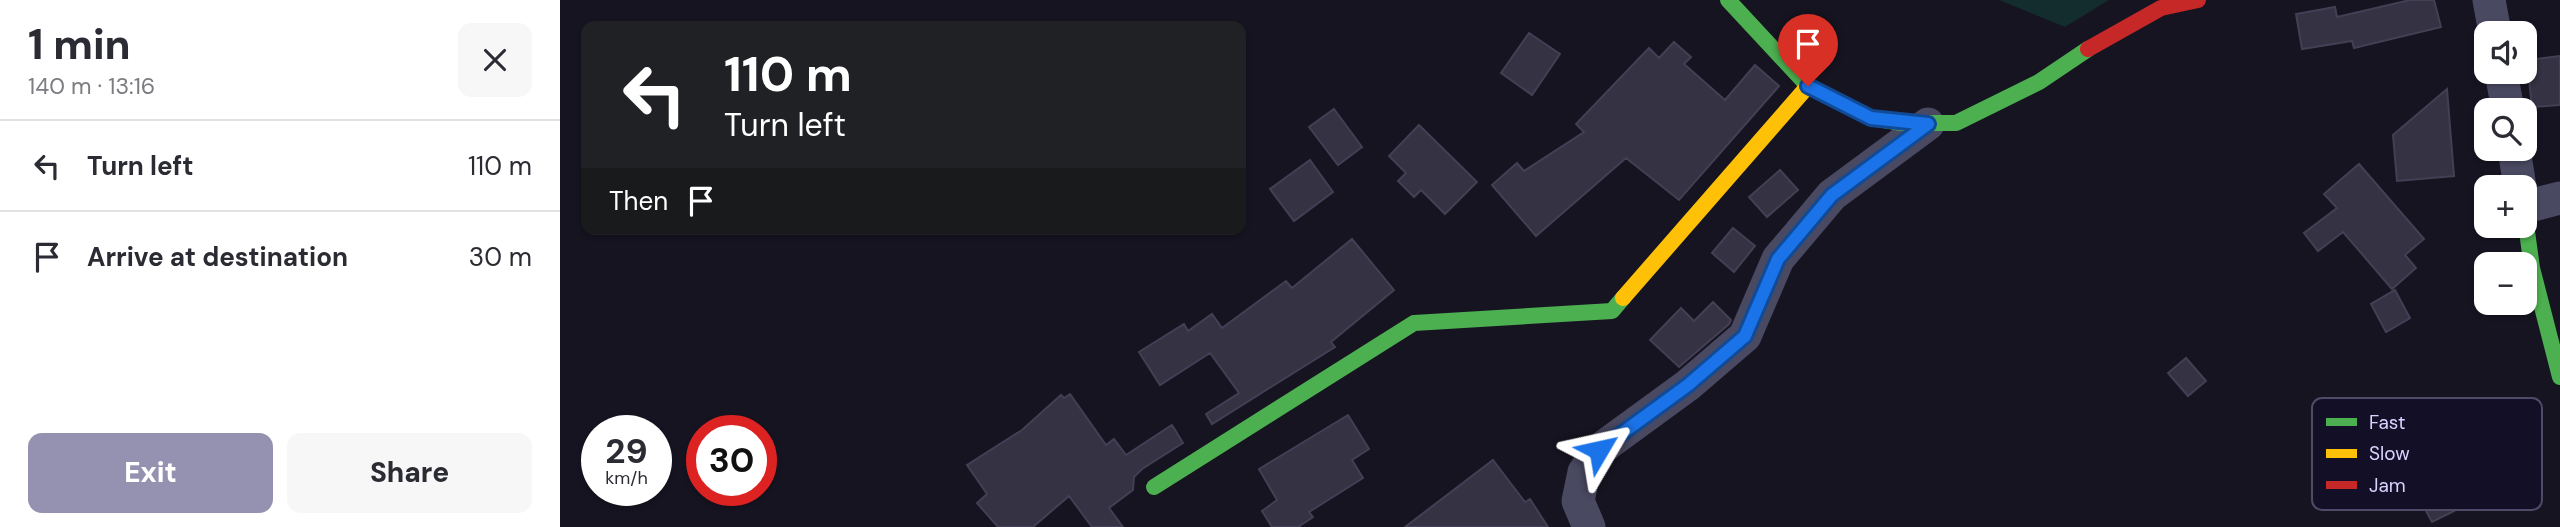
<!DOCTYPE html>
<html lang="en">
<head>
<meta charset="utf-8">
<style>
	body { margin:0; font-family:"DM Sans",sans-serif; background:#f7f7f7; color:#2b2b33; height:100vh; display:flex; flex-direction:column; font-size:26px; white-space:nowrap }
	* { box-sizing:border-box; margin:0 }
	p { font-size:23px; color:#7c7c81 }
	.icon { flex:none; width:38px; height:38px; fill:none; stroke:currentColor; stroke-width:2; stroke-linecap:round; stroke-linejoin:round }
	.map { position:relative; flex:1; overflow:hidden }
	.drawer { display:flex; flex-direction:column; background:#fff; width:560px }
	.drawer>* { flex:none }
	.banner { position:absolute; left:21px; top:21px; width:665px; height:214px; border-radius:14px; box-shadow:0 2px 5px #0004; background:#202124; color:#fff; overflow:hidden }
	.buttons { position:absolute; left:1914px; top:21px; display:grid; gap:14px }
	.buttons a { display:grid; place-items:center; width:63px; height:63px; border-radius:14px; background:#fff; box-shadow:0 2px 5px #0004; font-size:35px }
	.speed { position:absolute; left:21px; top:415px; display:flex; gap:14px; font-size:35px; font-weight:700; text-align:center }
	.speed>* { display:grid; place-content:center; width:91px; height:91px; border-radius:50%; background:#fff; box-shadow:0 2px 5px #0004; line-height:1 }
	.speed small { font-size:18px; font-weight:400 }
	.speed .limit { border:10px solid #d22; background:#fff; color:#111 }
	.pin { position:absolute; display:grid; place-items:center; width:60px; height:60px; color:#fff; margin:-72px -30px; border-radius:50% 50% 50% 0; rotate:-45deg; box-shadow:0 0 7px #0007 }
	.pin .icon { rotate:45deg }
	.me { position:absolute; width:77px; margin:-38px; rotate:54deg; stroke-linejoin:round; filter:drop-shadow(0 0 5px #0008) }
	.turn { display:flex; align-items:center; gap:24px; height:147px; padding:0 28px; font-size:32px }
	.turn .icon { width:91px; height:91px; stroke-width:2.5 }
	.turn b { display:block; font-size:49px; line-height:60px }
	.then { display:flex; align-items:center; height:66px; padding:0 28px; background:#0003; gap:14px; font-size:26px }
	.round { display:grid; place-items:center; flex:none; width:74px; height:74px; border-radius:14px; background:#f7f7f7 }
	.head { display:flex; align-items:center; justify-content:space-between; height:119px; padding:0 28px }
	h1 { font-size:42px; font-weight:800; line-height:52px }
	.primary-button { display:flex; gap:14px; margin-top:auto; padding:14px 28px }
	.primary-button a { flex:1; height:80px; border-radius:14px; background:#9591b1; color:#fff; font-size:28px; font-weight:800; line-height:80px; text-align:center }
	.primary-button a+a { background:#f7f7f7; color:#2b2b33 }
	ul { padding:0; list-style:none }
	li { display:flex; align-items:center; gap:21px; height:91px; padding:0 28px; border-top:2px solid #e1e1e2 }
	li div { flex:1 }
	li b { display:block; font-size:26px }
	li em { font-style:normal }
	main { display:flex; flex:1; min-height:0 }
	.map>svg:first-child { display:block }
	.green { fill:#132c2d }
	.building { fill:#343243; stroke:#433f54; stroke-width:2 }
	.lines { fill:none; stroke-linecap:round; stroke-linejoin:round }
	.street { stroke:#4a4962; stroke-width:33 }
	.fast { stroke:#4caf50; stroke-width:16 }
	.slow { stroke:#ffc107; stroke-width:16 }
	.jam { stroke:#c62828; stroke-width:16 }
	.route-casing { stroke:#114b97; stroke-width:18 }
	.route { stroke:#1a73e8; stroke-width:12 }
	.key { fill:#130f26; stroke:#4e4a67; stroke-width:2 }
	.key-label { font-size:19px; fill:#d9d4ff }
</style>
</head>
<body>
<main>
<section class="drawer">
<div class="head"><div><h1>1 min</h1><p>140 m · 13:16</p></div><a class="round"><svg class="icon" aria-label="close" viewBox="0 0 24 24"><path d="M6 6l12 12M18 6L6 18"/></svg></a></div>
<ul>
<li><svg class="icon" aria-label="left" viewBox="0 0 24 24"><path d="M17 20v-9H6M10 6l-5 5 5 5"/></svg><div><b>Turn left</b></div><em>110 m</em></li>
<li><svg class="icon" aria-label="arrive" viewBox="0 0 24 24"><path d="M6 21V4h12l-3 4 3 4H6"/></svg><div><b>Arrive at destination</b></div><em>30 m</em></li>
</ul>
<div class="primary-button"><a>Exit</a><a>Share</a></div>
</section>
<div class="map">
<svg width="2000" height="527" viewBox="0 0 2000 527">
	<rect width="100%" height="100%" fill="#161421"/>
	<path class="green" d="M1439,0H1549L1505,27Z"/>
	<path class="building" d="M1850,0H1874L1881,27L1794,48L1792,41L1742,49L1736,14L1775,7L1777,17Z
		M969,33L1000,54L972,95L941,73Z
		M1114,42L1131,57L1124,64L1165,100L1195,65L1219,86L1119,200L1066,158L976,236L932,185L957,163L964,171L1024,132L1016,124L1089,48L1099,58Z
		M2000,56V105L1972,107L1967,60Z
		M1887,89L1894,176L1837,181L1833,135Z
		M774,109L802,147L778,165L749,127Z
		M859,125L917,182L885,214L861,190L854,197L838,181L846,173L829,156Z
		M750,160L773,192L734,221L710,189Z
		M1799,164L1864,239L1845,255L1856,268L1832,289L1783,232L1758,251L1744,233L1777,208L1764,194Z
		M1220,170L1238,190L1207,217L1189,197Z
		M1173,228L1195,246L1174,272L1152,253Z
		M792,239L834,290L771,342L775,347L652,424L646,414L679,393L650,353L600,385L579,352L624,324L628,331L652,314L662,328L726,281L732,288Z
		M1835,290L1850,318L1826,332L1811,304Z
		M1153,302L1171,320L1169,324L1119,367L1090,340L1121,308L1134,321Z
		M1626,358L1646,381L1628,396L1608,373Z
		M510,394L546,445L554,439L566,455L612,425L623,443L582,469L574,477L573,490L549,508L563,527H532L509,496L473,527H438L417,503L427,494L407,465L462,430L501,395L504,398Z
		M788,415L809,449L792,460L803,478L749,512L753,517L738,527H712L702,511L717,500L699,469Z
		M1942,435L1961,466L1892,508L1894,511L1872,522L1853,487L1893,466Z
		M933,460L965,502L970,499L988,527H845Z"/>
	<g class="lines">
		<path class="street" d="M1929,0L1935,33
			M1941,72L1948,110
			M1954,149L1960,187
			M1965,207L2000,198
			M1029,527L1018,501L1024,472L1039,450L1128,385L1185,336L1218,259L1272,195L1368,124"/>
		<path class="fast" d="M1168,0L1248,86L1311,118L1342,123H1396L1479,82L1528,49
			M1965,217L1972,268L2000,377
			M594,487L854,323L1052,311L1063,298"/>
		<path class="slow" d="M1063,298L1248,86"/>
		<path class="jam" d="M1528,49L1601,8L1638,0"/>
	</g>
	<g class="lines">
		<g class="route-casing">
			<path id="route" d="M1039,450L1128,385L1185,336L1218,259L1272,195L1368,124L1311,118L1248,86"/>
		</g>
		<use href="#route" class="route"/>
	</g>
	<rect x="1752" y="398" width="230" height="112" rx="10" class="key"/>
	<rect x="1766" y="418" width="31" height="8" fill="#4caf50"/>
	<rect x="1766" y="449" width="31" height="9" fill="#ffc107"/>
	<rect x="1766" y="481" width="31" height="8" fill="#c62828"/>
	<g class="key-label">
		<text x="1809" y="429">Fast</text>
		<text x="1809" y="460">Slow</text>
		<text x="1809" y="492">Jam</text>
	</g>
</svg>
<div class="buttons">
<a><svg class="icon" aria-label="sound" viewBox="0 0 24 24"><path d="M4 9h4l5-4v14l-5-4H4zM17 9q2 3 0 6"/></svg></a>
<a><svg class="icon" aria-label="search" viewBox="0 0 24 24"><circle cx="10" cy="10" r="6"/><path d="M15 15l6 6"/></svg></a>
<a>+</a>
<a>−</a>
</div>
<div class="speed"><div>29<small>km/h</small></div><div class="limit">30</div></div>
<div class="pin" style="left:1248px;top:86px;background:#d93025"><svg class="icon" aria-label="arrive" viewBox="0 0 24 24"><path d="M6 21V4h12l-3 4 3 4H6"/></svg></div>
<svg class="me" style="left:1039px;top:450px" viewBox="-20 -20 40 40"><path d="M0-17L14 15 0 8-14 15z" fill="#1a73e8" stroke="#fff" stroke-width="4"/></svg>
<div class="banner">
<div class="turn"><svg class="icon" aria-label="left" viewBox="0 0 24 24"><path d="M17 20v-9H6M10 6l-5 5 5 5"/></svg><div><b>110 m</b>Turn left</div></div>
<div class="then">Then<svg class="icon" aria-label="arrive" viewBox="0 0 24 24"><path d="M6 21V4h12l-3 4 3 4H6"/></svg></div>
</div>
</div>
</main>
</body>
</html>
